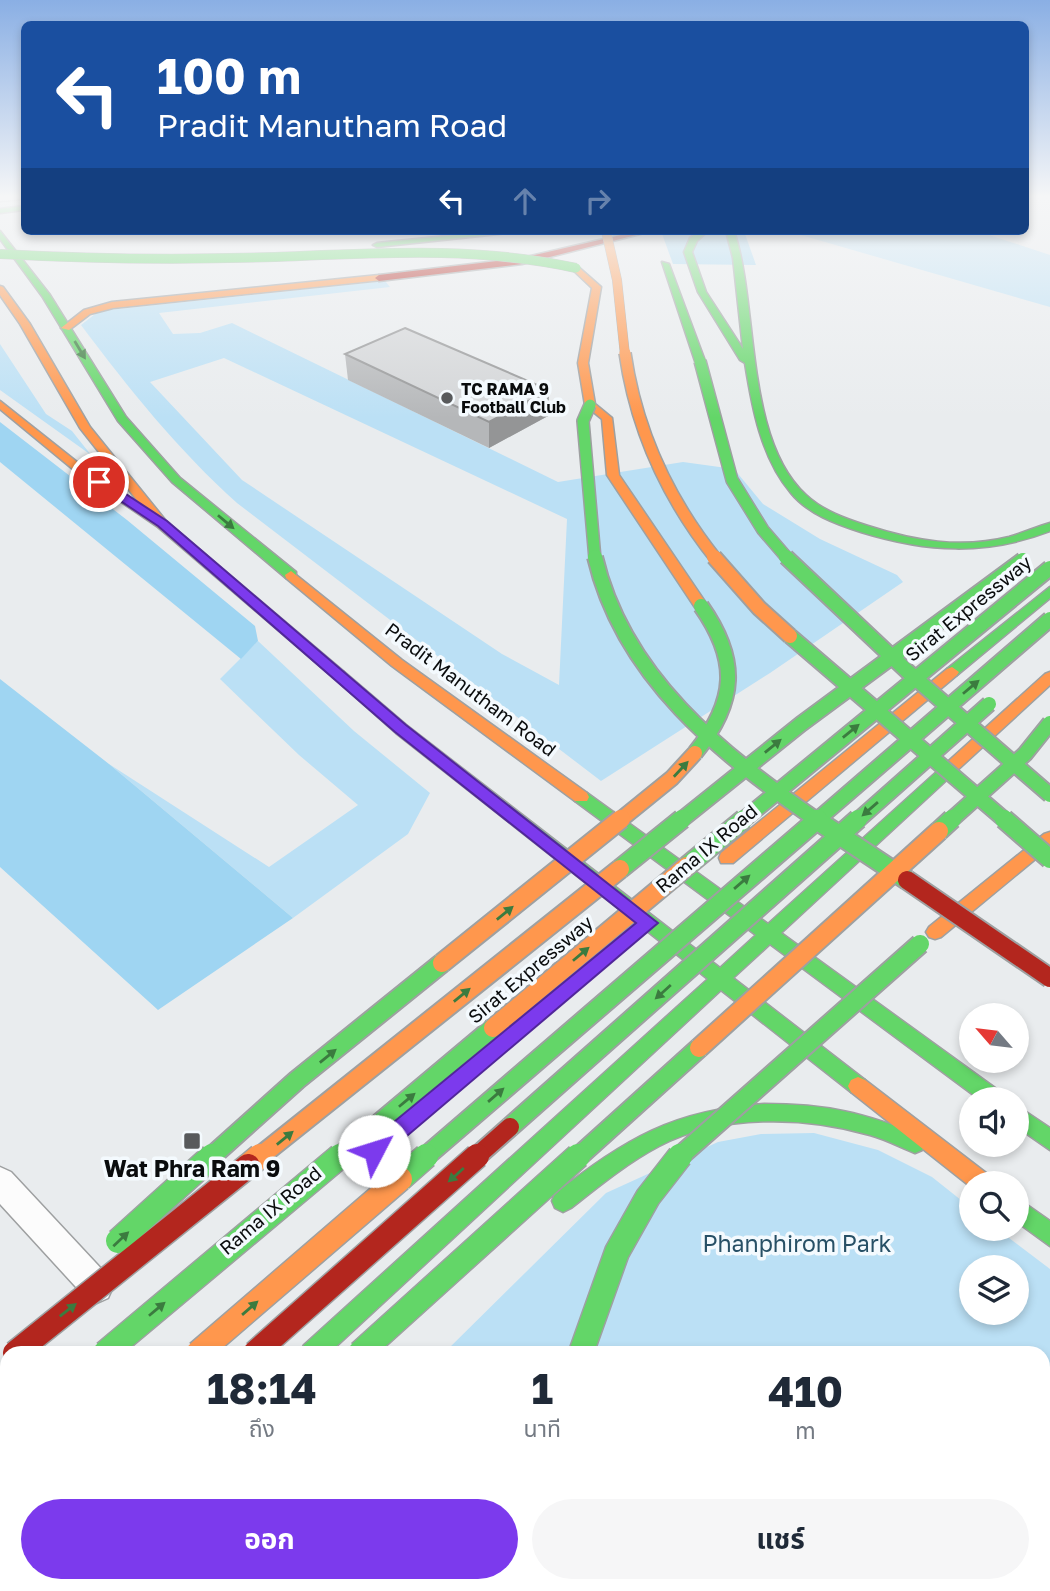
<!DOCTYPE html>
<html lang="th">
<head>
<meta charset="utf-8">
<style>
	body { margin:0; font-family:"Golos Text","Noto Sans Thai",sans-serif; background:#f6f6f7; color:#1f2937; height:100vh; display:flex; flex-direction:column; font-size:26px; white-space:nowrap }
	* { box-sizing:border-box; margin:0 }
	p { font-size:23px; color:#747a83 }
	.icon { flex:none; width:38px; height:38px; fill:none; stroke:currentColor; stroke-width:2; stroke-linecap:round; stroke-linejoin:round }
	.map { position:relative; flex:1; overflow:hidden }
	.sheet { position:absolute; left:0px; top:1346px; width:1050px; height:247px; display:flex; flex-direction:column; background:#fff; border-radius:21px 21px 0 0; box-shadow:0 4px 10px #0003 }
	.sheet>* { flex:none }
	.hud { position:absolute; left:21px; top:21px; width:1008px; height:214px; border-radius:10px; box-shadow:0 4px 10px #0003; background:#1a4fa0; color:#fff; overflow:hidden }
	.needle { width:46px; rotate:298deg }
	.tools { position:absolute; left:959px; top:1003px; display:grid; gap:14px }
	.tools a { display:grid; place-items:center; width:70px; height:70px; border-radius:50%; background:#fff; box-shadow:0 4px 10px #0003; font-size:35px }
	.pin { position:absolute; display:grid; place-items:center; width:60px; height:60px; color:#fff; margin:-30px; border:4px solid #fff; border-radius:50%; box-shadow:0 2px 7px #0007 }
	.me { position:absolute; width:77px; margin:-38px; rotate:50deg; stroke-linejoin:round; filter:drop-shadow(0 0 5px #0008) }
	.turn { display:flex; align-items:center; gap:24px; height:147px; padding:0 21px; font-size:32px }
	.turn .icon { width:91px; height:91px; stroke-width:2.5 }
	.turn b { display:block; font-size:49px; line-height:60px }
	.lanes { display:flex; align-items:center; height:66px; padding:0 21px; background:#0003; justify-content:center; gap:35px; direction:ltr }
	.lanes .off { opacity:.35 }
	.eta { display:flex; justify-content:space-evenly; align-items:center; height:119px; text-align:center }
	.eta b { font-size:42px; font-weight:700; line-height:49px }
	.action { display:flex; gap:14px; margin-top:auto; padding:14px 21px }
	.action a { flex:1; height:80px; border-radius:42px; background:#7c3aed; color:#fff; font-size:28px; font-weight:700; line-height:80px; text-align:center }
	.action a+a { background:#f6f6f7; color:#1f2937 }
	.map>svg:first-child { display:block }
	.green { fill:#bbe0f5; fill-rule:evenodd }
	.forest { fill:#9fd5f2 }
	.lines { fill:none; stroke-linecap:round; stroke-linejoin:round }
	.canal { fill:#9ea7de; fill-rule:evenodd }
	.street-casing { stroke:#9ea0a1; stroke-width:3 }
	.fast-casing { stroke:#9ea0a1; stroke-width:3 }
	.slow-casing { stroke:#9ea0a1; stroke-width:3 }
	.jam-casing { stroke:#9ea0a1; stroke-width:3 }
	.street { fill:#fcfcfc; fill-rule:evenodd }
	.fast { fill:#63d668; fill-rule:evenodd }
	.slow { fill:#ff974d; fill-rule:evenodd }
	.jam { fill:#b3261e; fill-rule:evenodd }
	.fast-bridge-far4-casing { stroke:#9ea0a1; stroke-width:10; stroke-linecap:butt }
	.fast-bridge-far3-casing { stroke:#9ea0a1; stroke-width:14; stroke-linecap:butt }
	.fast-bridge-far2-casing { stroke:#9ea0a1; stroke-width:18; stroke-linecap:butt }
	.fast-bridge-far1-casing { stroke:#9ea0a1; stroke-width:22; stroke-linecap:butt }
	.fast-bridge-casing { stroke:#9ea0a1; stroke-width:27; stroke-linecap:butt }
	.slow-bridge-far4-casing { stroke:#9ea0a1; stroke-width:10; stroke-linecap:butt }
	.slow-bridge-far3-casing { stroke:#9ea0a1; stroke-width:14; stroke-linecap:butt }
	.slow-bridge-far2-casing { stroke:#9ea0a1; stroke-width:18; stroke-linecap:butt }
	.slow-bridge-far1-casing { stroke:#9ea0a1; stroke-width:22; stroke-linecap:butt }
	.slow-bridge-casing { stroke:#9ea0a1; stroke-width:27; stroke-linecap:butt }
	.jam-bridge-far1-casing { stroke:#9ea0a1; stroke-width:22; stroke-linecap:butt }
	.jam-bridge-casing { stroke:#9ea0a1; stroke-width:27; stroke-linecap:butt }
	.fast-bridge-far4 { stroke:#63d668; stroke-width:9 }
	.fast-bridge-far3 { stroke:#63d668; stroke-width:11 }
	.fast-bridge-far2 { stroke:#63d668; stroke-width:14 }
	.fast-bridge-far1 { stroke:#63d668; stroke-width:18 }
	.fast-bridge { stroke:#63d668; stroke-width:24 }
	.slow-bridge-far4 { stroke:#ff974d; stroke-width:9 }
	.slow-bridge-far3 { stroke:#ff974d; stroke-width:11 }
	.slow-bridge-far2 { stroke:#ff974d; stroke-width:14 }
	.slow-bridge-far1 { stroke:#ff974d; stroke-width:18 }
	.slow-bridge { stroke:#ff974d; stroke-width:24 }
	.jam-bridge-far1 { stroke:#b3261e; stroke-width:18 }
	.jam-bridge { stroke:#b3261e; stroke-width:24 }
	.wall { fill:#b5b7b9 }
	.shaded-wall { fill:#949596 }
	.building { fill:#d3d5d7; stroke:#949596; stroke-width:2 }
	.oneway { fill:#3b7b3f }
	.route { fill:#7c3aed; stroke:#51269a; stroke-width:2 }
	.poi-dot { fill:#585a5c; stroke:#f4fafe; stroke-width:2.5 }
	.labels { text-anchor:middle; dominant-baseline:central; stroke-width:7; stroke-linejoin:round; paint-order:stroke }
	.far-poi-label { font-size:16px; font-weight:bold; fill:#0a0c0d; stroke:#f4fafe; text-anchor:start }
	.street-label { font-size:19px; fill:#0a0c0d; stroke:#f4fafe }
	.near-poi-label { font-size:23px; font-weight:bold; fill:#0a0c0d; stroke:#f4fafe }
	.near-park-label { font-size:23px; fill:#275066; stroke:#f4fafe }
</style>
</head>
<body>
<div class="map">
<svg width="1050" height="1591" viewBox="0 0 1050 1591">
	<rect width="100%" height="100%" fill="#e9ecee"/>
	<path class="green" d="M787,231H977L1050,255V307Z
		M385,281L390,287L159,313L173,334L200,333L232,323L558,482L683,462L734,469L763,504L820,539L897,575L903,582L770,673L601,781L237,503C178,450 129,389 81,325L99,311ZM224,358L567,519L559,685L502,654L242,480L150,382Z
		M0,344L46,414L72,431L91,455L0,390Z
		M258,641L354,731L430,793L408,834L293,918L109,764L269,867L358,805L299,755L220,679Z
		M814,1133L878,1150L932,1177L971,1208V1228L997,1229L1050,1269V1413L1043,1424V1353H444L606,1193L718,1142L761,1134ZM971,1267H1017V1312H971Z
		M122,1586H940L937,1591H116Z"/>
	<path class="forest" d="M661,231H744L756,265L673,264Z
		M0,422L127,520L255,626L258,641L241,659L0,462Z
		M0,679L109,764L293,918L158,1010L0,867Z"/>
	<g class="lines">
		<path class="canal" d="M1050,1497V1544L1043,1547V1499Z
			M994,1586H1033L1031,1591H992Z"/>
		<g class="street-casing">
			<path id="street" d="M0,196H24V199L0,201Z
				M0,1167L11,1172L108,1276L113,1287L108,1298L97,1303L86,1298L0,1204Z"/>
		</g>
		<g class="fast-casing">
			<path id="fast" d="M24,206V210L0,213V209Z
				M0,231L50,295L126,417L180,478L296,572V578H286L172,482L118,421L42,296L0,239Z
				M496,231H525L377,247L373,245L377,243Z
				M699,231H708L697,241L692,252L706,292L743,349L733,258L726,231H734C759,305 744,439 806,495C823,511 846,519 868,526C914,541 961,549 1009,537C1023,533 1036,527 1050,523V531C985,556 926,552 861,532C836,524 808,514 791,493C761,458 752,407 745,363L740,360L698,292L684,252L690,238Z
				M662,262L669,264L705,361L703,363L695,361Z
				M1050,587V598L957,675H947L945,672L947,669Z
				M339,670L344,672L406,725L720,968L756,935L575,801L573,797L575,793H587L768,924L942,767H952L955,771L952,775L781,933L1002,1093L1005,1099H979L770,944L733,978L865,1080L868,1086L865,1092L858,1095L851,1092L721,990L329,1353H300L304,1345L708,979L396,733L334,678L332,675Z
				M764,1104C828,1104 864,1113 922,1136L925,1143L922,1150L915,1153C900,1147 885,1139 870,1135C805,1116 720,1114 659,1146C627,1163 599,1186 571,1208L563,1212L555,1208L552,1201L555,1194C626,1139 673,1110 764,1104Z
				M1017,1106L1050,1128V1150L1017,1127Z
				M1017,1198L1050,1221V1246L1017,1222Z
				M7,1505V1534L0,1537V1508Z
				M7,1560V1586H13L0,1591V1563Z
				M35,1586H65L63,1591H33Z"/>
		</g>
		<g class="slow-casing">
			<path id="slow" d="M576,265L601,287L588,363L595,404L612,418L619,475L708,606L706,609H696L607,475L602,419L585,405L578,363L592,288L573,270L572,268Z
				M379,275L383,278L382,280L113,308L90,314L69,330L61,328L84,310L112,302Z
				M0,286L3,287L30,324L90,427L166,521L344,672L346,675L344,678H334L158,527L74,470L0,409V401L82,466L140,504L80,428L20,324L0,295Z
				M291,571L402,660L587,793L589,797L587,801H575L392,666L286,578L285,575Z
				M952,667L959,672L957,675L733,863H721L719,858L721,853L947,669Z
				M1050,672V685L952,775H942L939,771L942,767L1045,674Z
				M1050,832V847L941,937L935,939L929,937L926,932L929,927L1044,834Z
				M858,1077L865,1080L990,1176L994,1183H971V1187L851,1092L848,1086L851,1080Z
				M7,1368V1393L0,1396V1371Z
				M7,1420V1446L0,1449V1423Z"/>
		</g>
		<g class="jam-casing">
			<path id="jam" d="M638,231H652L522,264L379,281L375,278L379,275L522,258Z
				M89,1586H119L117,1591H87Z
				M595,1586H621L623,1591H597Z"/>
		</g>
		<use href="#street" class="street"/>
		<use href="#fast" class="fast"/>
		<use href="#slow" class="slow"/>
		<use href="#jam" class="jam"/>
		<g class="fast-bridge-far4-casing">
			<path id="fast-bridge-far4" d="M0,254C92,259 184,260 275,257C377,253 476,246 576,268"/>
		</g>
		<g class="fast-bridge-far3-casing">
			<path id="fast-bridge-far3" d="M700,361L732,480L763,530L788,559
				M590,405L583,421L595,559"/>
		</g>
		<g class="fast-bridge-far2-casing">
			<path id="fast-bridge-far2" d="M595,557C623,677 721,754 818,821
				M786,557L907,671L1050,795
				M790,636L1006,821
				M695,753C737,701 739,660 701,606
				M680,821L801,724L1023,560
				M742,821L1050,568
				M816,821L1050,619
				M857,821L989,704
				M950,821L1025,754L1050,723"/>
		</g>
		<g class="fast-bridge-far1-casing">
			<path id="fast-bridge-far1" d="M815,819L907,880
				M1004,819L1050,859
				M939,831L952,819
				M687,866L744,819
				M620,869L682,819
				M510,1127L858,819
				M210,1158L297,1080L442,963
				M338,1158L493,1028
				M424,1158L818,819
				M577,1158L699,1048
				M678,1158L920,944"/>
		</g>
		<g class="fast-bridge-casing">
			<path id="fast-bridge" d="M400,1179L426,1156
				M118,1241L212,1156
				M105,1353L340,1156
				M360,1353L578,1156
				M581,1353L617,1252L648,1197L680,1156"/>
		</g>
		<g class="slow-bridge-far4-casing">
			<path id="slow-bridge-far4" d="M606,231L617,280L625,355"/>
		</g>
		<g class="slow-bridge-far3-casing">
			<path id="slow-bridge-far3" d="M625,353C636,429 668,499 716,559"/>
		</g>
		<g class="slow-bridge-far2-casing">
			<path id="slow-bridge-far2" d="M714,557L759,608L790,636
				M619,821L672,778L695,753"/>
		</g>
		<g class="slow-bridge-far1-casing">
			<path id="slow-bridge-far1" d="M442,963L621,819
				M493,1028L687,866
				M699,1048L939,831
				M258,1158L620,869"/>
		</g>
		<g class="slow-bridge-casing">
			<path id="slow-bridge" d="M248,1166L260,1156
				M198,1353L400,1179"/>
		</g>
		<g class="jam-bridge-far1-casing">
			<path id="jam-bridge-far1" d="M907,880L1050,978
				M475,1158L510,1127"/>
		</g>
		<g class="jam-bridge-casing">
			<path id="jam-bridge" d="M15,1353L248,1166
				M255,1353L477,1156"/>
		</g>
		<use href="#fast-bridge-far4" class="fast-bridge-far4"/>
		<use href="#fast-bridge-far3" class="fast-bridge-far3"/>
		<use href="#fast-bridge-far2" class="fast-bridge-far2"/>
		<use href="#fast-bridge-far1" class="fast-bridge-far1"/>
		<use href="#fast-bridge" class="fast-bridge"/>
		<use href="#slow-bridge-far4" class="slow-bridge-far4"/>
		<use href="#slow-bridge-far3" class="slow-bridge-far3"/>
		<use href="#slow-bridge-far2" class="slow-bridge-far2"/>
		<use href="#slow-bridge-far1" class="slow-bridge-far1"/>
		<use href="#slow-bridge" class="slow-bridge"/>
		<use href="#jam-bridge-far1" class="jam-bridge-far1"/>
		<use href="#jam-bridge" class="jam-bridge"/>
	</g>
	<path class="wall" d="M345,354L549,390L548,416L489,448L348,380Z"/>
	<path class="shaded-wall" d="M549,390L548,416L489,448V422Z"/>
	<path class="building" d="M405,328L549,390L489,422L345,354Z"/>
	<defs><path id="oneway-solid" d="M-6-.8H1V-3.2L6.5 0L1 3.2V.8H-6Z" transform="scale(1.75)"/></defs>
	<g class="oneway">
		<use href="#oneway-solid" transform="translate(80 350) rotate(59)"/>
		<use href="#oneway-solid" transform="translate(226 522) rotate(40)"/>
		<use href="#oneway-solid" transform="translate(971 687) rotate(-40)"/>
		<use href="#oneway-solid" transform="translate(851 731) rotate(-39)"/>
		<use href="#oneway-solid" transform="translate(773 746) rotate(-39)"/>
		<use href="#oneway-solid" transform="translate(681 769) rotate(-47)"/>
		<use href="#oneway-solid" transform="translate(870 809) rotate(139)"/>
		<use href="#oneway-solid" transform="translate(742 882) rotate(-41)"/>
		<use href="#oneway-solid" transform="translate(505 913) rotate(-39)"/>
		<use href="#oneway-solid" transform="translate(581 954) rotate(-40)"/>
		<use href="#oneway-solid" transform="translate(663 992) rotate(138)"/>
		<use href="#oneway-solid" transform="translate(462 995) rotate(-39)"/>
		<use href="#oneway-solid" transform="translate(328 1056) rotate(-39)"/>
		<use href="#oneway-solid" transform="translate(496 1095) rotate(-41)"/>
		<use href="#oneway-solid" transform="translate(407 1100) rotate(-40)"/>
		<use href="#oneway-solid" transform="translate(285 1138) rotate(-39)"/>
		<use href="#oneway-solid" transform="translate(456 1175) rotate(138)"/>
		<use href="#oneway-solid" transform="translate(121 1239) rotate(-43)"/>
		<use href="#oneway-solid" transform="translate(250 1308) rotate(-41)"/>
		<use href="#oneway-solid" transform="translate(157 1309) rotate(-40)"/>
		<use href="#oneway-solid" transform="translate(68 1310) rotate(-38)"/>
	</g>
	<linearGradient id="sky" x2="0" y2="1"><stop stop-color="#8aafe4"/><stop offset="0.47" stop-color="#f5f6f7"/><stop offset="1" stop-color="#f5f6f7" stop-opacity="0"/></linearGradient>
	<rect width="1050" height="418" fill="url(#sky)"/>
	<path class="route" d="M95,479H103L167,521L406,725L658,923L381,1158L374,1161L367,1158L364,1151L367,1144L636,923L395,732L158,526L95,484Z"/>
	<g class="poi-dot">
		<circle cx="447" cy="398" r="7"/>
		<rect x="183" y="1132" width="18" height="18" rx="3.5"/>
	</g>
	<g class="labels">
		<g class="far-poi-label">
			<text x="461" y="389">TC RAMA 9<tspan x="461" dy="18">Football Club</tspan></text>
		</g>
		<g class="street-label">
			<text transform="translate(968 608) rotate(-39)">Sirat Expressway</text>
			<text transform="translate(471 689) rotate(37)">Pradit Manutham Road</text>
			<text transform="translate(706 848) rotate(-40)">Rama IX Road</text>
			<text transform="translate(530 969) rotate(-40)">Sirat Expressway</text>
			<text transform="translate(270 1210) rotate(-40)">Rama IX Road</text>
		</g>
		<g class="near-poi-label">
			<text x="192" y="1168">Wat Phra Ram 9</text>
		</g>
		<g class="near-park-label">
			<text x="797" y="1243">Phanphirom Park</text>
		</g>
	</g>
</svg>
<div class="tools">
<a><svg class="needle" viewBox="-14 -14 28 28"><path d="M0-13l5 13h-10z" fill="#e53935"/><path d="M0 13l5-13h-10z" fill="#747a83"/></svg></a>
<a><svg class="icon" aria-label="sound" viewBox="0 0 24 24"><path d="M4 9h4l5-4v14l-5-4H4zM17 9q2 3 0 6"/></svg></a>
<a><svg class="icon" aria-label="search" viewBox="0 0 24 24"><circle cx="10" cy="10" r="6"/><path d="M15 15l6 6"/></svg></a>
<a><svg class="icon" aria-label="layers" viewBox="0 0 24 24"><path d="M12 4l9 5-9 5-9-5zM3 14l9 5 9-5"/></svg></a>
</div>
<div class="pin" style="left:99px;top:482px;background:#d93025"><svg class="icon" aria-label="arrive" viewBox="0 0 24 24"><path d="M6 21V4h12l-3 4 3 4H6"/></svg></div>
<svg class="me" style="left:374px;top:1151px" viewBox="-20 -20 40 40"><circle r="19" fill="#fff"/><path d="M0-13L10 11 0 6-10 11z" fill="#7c3aed"/></svg>
<div class="hud">
<div class="turn"><svg class="icon" aria-label="left" viewBox="0 0 24 24"><path d="M17 20v-9H6M10 6l-5 5 5 5"/></svg><div><b>100 m</b>Pradit Manutham Road</div></div>
<div class="lanes"><svg class="icon" aria-label="left" viewBox="0 0 24 24"><path d="M17 20v-9H6M10 6l-5 5 5 5"/></svg><svg class="icon off" aria-label="ahead" viewBox="0 0 24 24"><path d="M12 20V5M6 11l6-6 6 6"/></svg><svg class="icon off" aria-label="right" viewBox="0 0 24 24"><path d="M7 20v-9h11M14 6l5 5-5 5"/></svg></div>
</div>
<section class="sheet">
<div class="eta">
<div><b>18:14</b><p>ถึง</p></div>
<div><b>1</b><p>นาที</p></div>
<div><b>410</b><p>m</p></div>
</div>
<div class="action"><a>ออก</a><a>แชร์</a></div>
</section>
</div>
</body>
</html>
